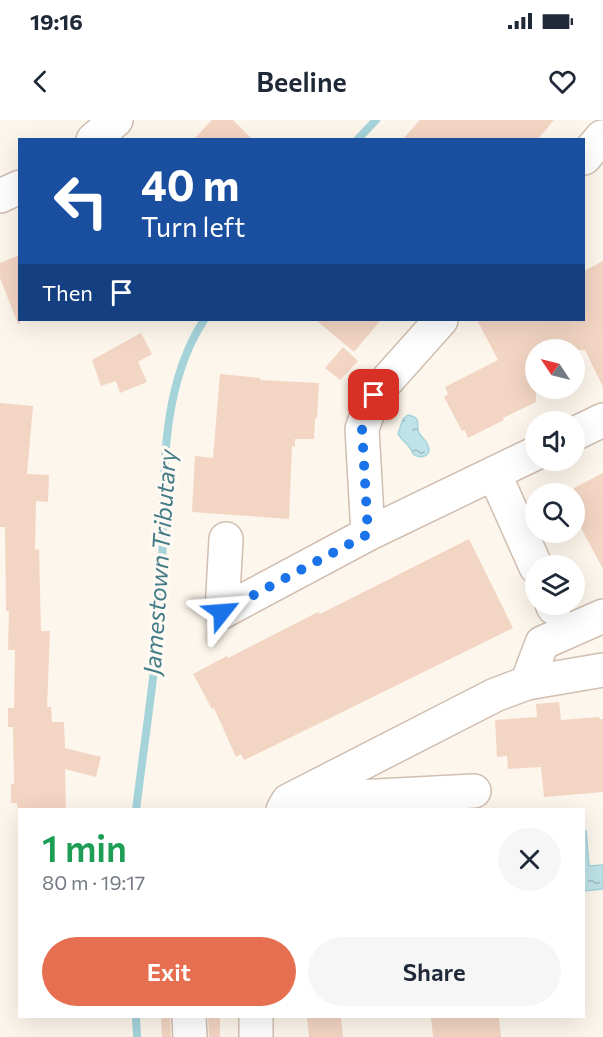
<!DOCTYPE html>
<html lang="en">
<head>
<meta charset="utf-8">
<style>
	body { margin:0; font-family:Commissioner,sans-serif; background:#f6f6f7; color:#1f2937; height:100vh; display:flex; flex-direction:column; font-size:22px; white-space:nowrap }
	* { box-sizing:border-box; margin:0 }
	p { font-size:20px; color:#747a83 }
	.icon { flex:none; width:33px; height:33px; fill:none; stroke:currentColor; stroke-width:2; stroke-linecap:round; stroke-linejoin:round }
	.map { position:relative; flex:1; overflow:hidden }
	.sheet { position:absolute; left:18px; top:688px; width:567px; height:210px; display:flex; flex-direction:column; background:#fff; border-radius:0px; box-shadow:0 6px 24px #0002 }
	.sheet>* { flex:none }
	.top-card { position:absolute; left:18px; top:18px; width:567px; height:183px; border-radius:0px; box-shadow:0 6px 24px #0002; background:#1a4fa0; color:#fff; overflow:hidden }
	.needle { width:39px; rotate:305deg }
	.fabs { position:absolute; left:525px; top:219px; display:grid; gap:12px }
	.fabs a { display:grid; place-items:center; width:60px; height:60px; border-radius:50%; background:#fff; box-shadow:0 6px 24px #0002; font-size:30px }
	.pin { position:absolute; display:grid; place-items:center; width:51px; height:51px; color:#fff; margin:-26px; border-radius:12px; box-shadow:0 3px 9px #0006 }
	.me { position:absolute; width:66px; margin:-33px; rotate:62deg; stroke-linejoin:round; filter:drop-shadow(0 0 4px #0008) }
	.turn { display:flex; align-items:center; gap:21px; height:126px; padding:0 24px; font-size:27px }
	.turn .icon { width:78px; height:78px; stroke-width:2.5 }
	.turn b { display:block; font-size:42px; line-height:51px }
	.then { display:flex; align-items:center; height:57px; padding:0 24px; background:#0003; gap:12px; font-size:22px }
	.round { display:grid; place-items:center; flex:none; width:63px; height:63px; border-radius:32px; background:#f6f6f7 }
	.summary { display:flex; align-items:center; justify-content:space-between; height:102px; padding:0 24px }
	h1 { font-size:36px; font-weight:600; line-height:45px; color:#1e9e55 }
	.button { display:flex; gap:12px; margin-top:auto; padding:12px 24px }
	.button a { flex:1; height:69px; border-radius:36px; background:#e76f51; color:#fff; font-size:24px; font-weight:600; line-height:69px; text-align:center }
	.button a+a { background:#f6f6f7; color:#1f2937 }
	.status { display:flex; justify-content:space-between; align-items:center; height:42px; padding:0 30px; background:#fff; direction:ltr }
	.status svg { height:16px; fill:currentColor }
	header { display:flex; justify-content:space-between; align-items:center; height:78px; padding:0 24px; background:#fff; font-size:27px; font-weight:600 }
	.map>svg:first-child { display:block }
	.water { fill:url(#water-ripples); stroke:#a5d3da; stroke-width:1.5 }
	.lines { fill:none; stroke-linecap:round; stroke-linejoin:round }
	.stream { stroke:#a5d3da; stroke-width:8 }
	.building { fill:#f3d5c3 }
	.minor-casing { stroke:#d1beb0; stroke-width:36 }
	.minor { stroke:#fff; stroke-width:33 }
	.route { stroke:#1a73e8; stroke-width:10; stroke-dasharray:0 18 }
	.labels { text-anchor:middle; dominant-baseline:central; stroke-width:6; stroke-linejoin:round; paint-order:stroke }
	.water-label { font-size:24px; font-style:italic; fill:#437c86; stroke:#fffaf3 }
</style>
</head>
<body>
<div class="status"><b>19:16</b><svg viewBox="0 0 49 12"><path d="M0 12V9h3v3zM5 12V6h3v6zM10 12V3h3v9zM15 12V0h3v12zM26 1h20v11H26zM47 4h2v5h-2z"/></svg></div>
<header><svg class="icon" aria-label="back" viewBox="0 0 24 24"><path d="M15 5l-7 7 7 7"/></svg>Beeline<svg class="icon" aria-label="heart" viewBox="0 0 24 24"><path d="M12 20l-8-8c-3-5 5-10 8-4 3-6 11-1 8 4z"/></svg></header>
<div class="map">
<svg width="603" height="917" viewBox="0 0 603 917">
	<defs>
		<pattern id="water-ripples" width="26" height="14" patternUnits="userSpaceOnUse" patternTransform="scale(1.5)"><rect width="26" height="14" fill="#bfe3e8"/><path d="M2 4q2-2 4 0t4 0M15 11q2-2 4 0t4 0" fill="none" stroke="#a0bbbe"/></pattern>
	</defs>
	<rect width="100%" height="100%" fill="#fdf6ec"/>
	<path class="water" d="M408,295C423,298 415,304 419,313C422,318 427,321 428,326C432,337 420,339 413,334C409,322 403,323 398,314L403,299Z
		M586,711L589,746L603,745V769L584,771V712Z"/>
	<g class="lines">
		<path class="stream" d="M357,20L376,0
			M136,690C144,625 154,560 160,495C168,400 150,282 204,200
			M136,897L137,917"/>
	</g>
	<path class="building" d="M212,0H233L253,20H193Z
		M420,0H554L537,20H402Z
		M20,135V204H18L0,158V143Z
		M603,141V267L585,230H536V282L503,298L504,300L468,318L465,310L462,311L444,277L448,274L445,267L498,240L477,200H584V151Z
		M316,200H381L354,232Z
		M141,213L152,234L138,242L147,262L120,273L116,261L101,266L92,240Z
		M343,227L358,241L340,260L325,248Z
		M220,254L260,258V260L319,263L317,298H315L314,319H295V327L292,326L289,399L192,392L195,336L213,338Z
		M0,283L33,286L27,354L49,355L48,382L36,381L35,430L39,429L41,511H50L47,587H51L52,602H64L65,628L101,637L96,657L65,649L66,690H18L17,683H11V664H14L13,607H8V588H14L15,530H8L9,491H6L5,407H0Z
		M603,353V449L574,395V368Z
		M469,419L513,508L259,633L244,640L241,634L236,637L214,588L212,589L193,554L227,536L228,538L318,492L320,494Z
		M559,582L561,600L599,597L600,599H603V672L544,677L541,647L508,649L507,636L497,637L495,600L537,597L536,584Z
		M161,897H170L171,917H162Z
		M208,897H220V917H209Z
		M307,897H341L343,917H309Z
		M431,897H499L501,917H433Z"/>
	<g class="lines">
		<g class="minor-casing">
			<path id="minor" d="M93,20L116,0
				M584,38L602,17
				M0,76L20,67
				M441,200L374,275L362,309L368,414L536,333
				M574,314L603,300
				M494,353L536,447
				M226,419L222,492L368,414
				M552,484L554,488
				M527,563L542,523L603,496
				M299,680L474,671
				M283,690L288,681L495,575L527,563L603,550
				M189,897L190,917
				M256,897V917"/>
		</g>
		<use href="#minor" class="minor"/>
	</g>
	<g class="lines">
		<path class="route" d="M222,492L368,414L362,309L374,275"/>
	</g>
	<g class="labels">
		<g class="water-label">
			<text transform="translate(159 442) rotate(-86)">Jamestown Tributary</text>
		</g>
	</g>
</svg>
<div class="fabs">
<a><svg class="needle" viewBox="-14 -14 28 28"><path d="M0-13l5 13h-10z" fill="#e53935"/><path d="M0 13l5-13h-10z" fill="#747a83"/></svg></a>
<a><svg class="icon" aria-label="sound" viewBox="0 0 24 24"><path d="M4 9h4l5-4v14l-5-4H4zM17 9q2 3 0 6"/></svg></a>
<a><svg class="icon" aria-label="search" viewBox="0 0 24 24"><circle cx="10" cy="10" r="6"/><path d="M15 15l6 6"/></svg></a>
<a><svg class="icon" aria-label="layers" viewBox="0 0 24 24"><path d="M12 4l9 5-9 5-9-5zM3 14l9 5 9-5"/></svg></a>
</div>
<div class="pin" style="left:374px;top:275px;background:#d93025"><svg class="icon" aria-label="arrive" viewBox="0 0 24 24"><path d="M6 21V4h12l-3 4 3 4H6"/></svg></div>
<svg class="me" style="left:222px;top:492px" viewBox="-20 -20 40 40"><path d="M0-17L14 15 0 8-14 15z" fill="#1a73e8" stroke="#fff" stroke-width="4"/></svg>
<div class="top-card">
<div class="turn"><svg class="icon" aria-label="left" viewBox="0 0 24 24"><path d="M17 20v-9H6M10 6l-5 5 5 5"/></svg><div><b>40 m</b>Turn left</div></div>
<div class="then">Then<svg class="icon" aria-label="arrive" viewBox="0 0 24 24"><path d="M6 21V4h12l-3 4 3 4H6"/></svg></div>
</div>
<section class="sheet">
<div class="summary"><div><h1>1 min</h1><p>80 m · 19:17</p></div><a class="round"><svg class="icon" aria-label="close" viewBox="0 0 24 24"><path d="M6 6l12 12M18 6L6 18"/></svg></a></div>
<div class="button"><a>Exit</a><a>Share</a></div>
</section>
</div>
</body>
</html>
